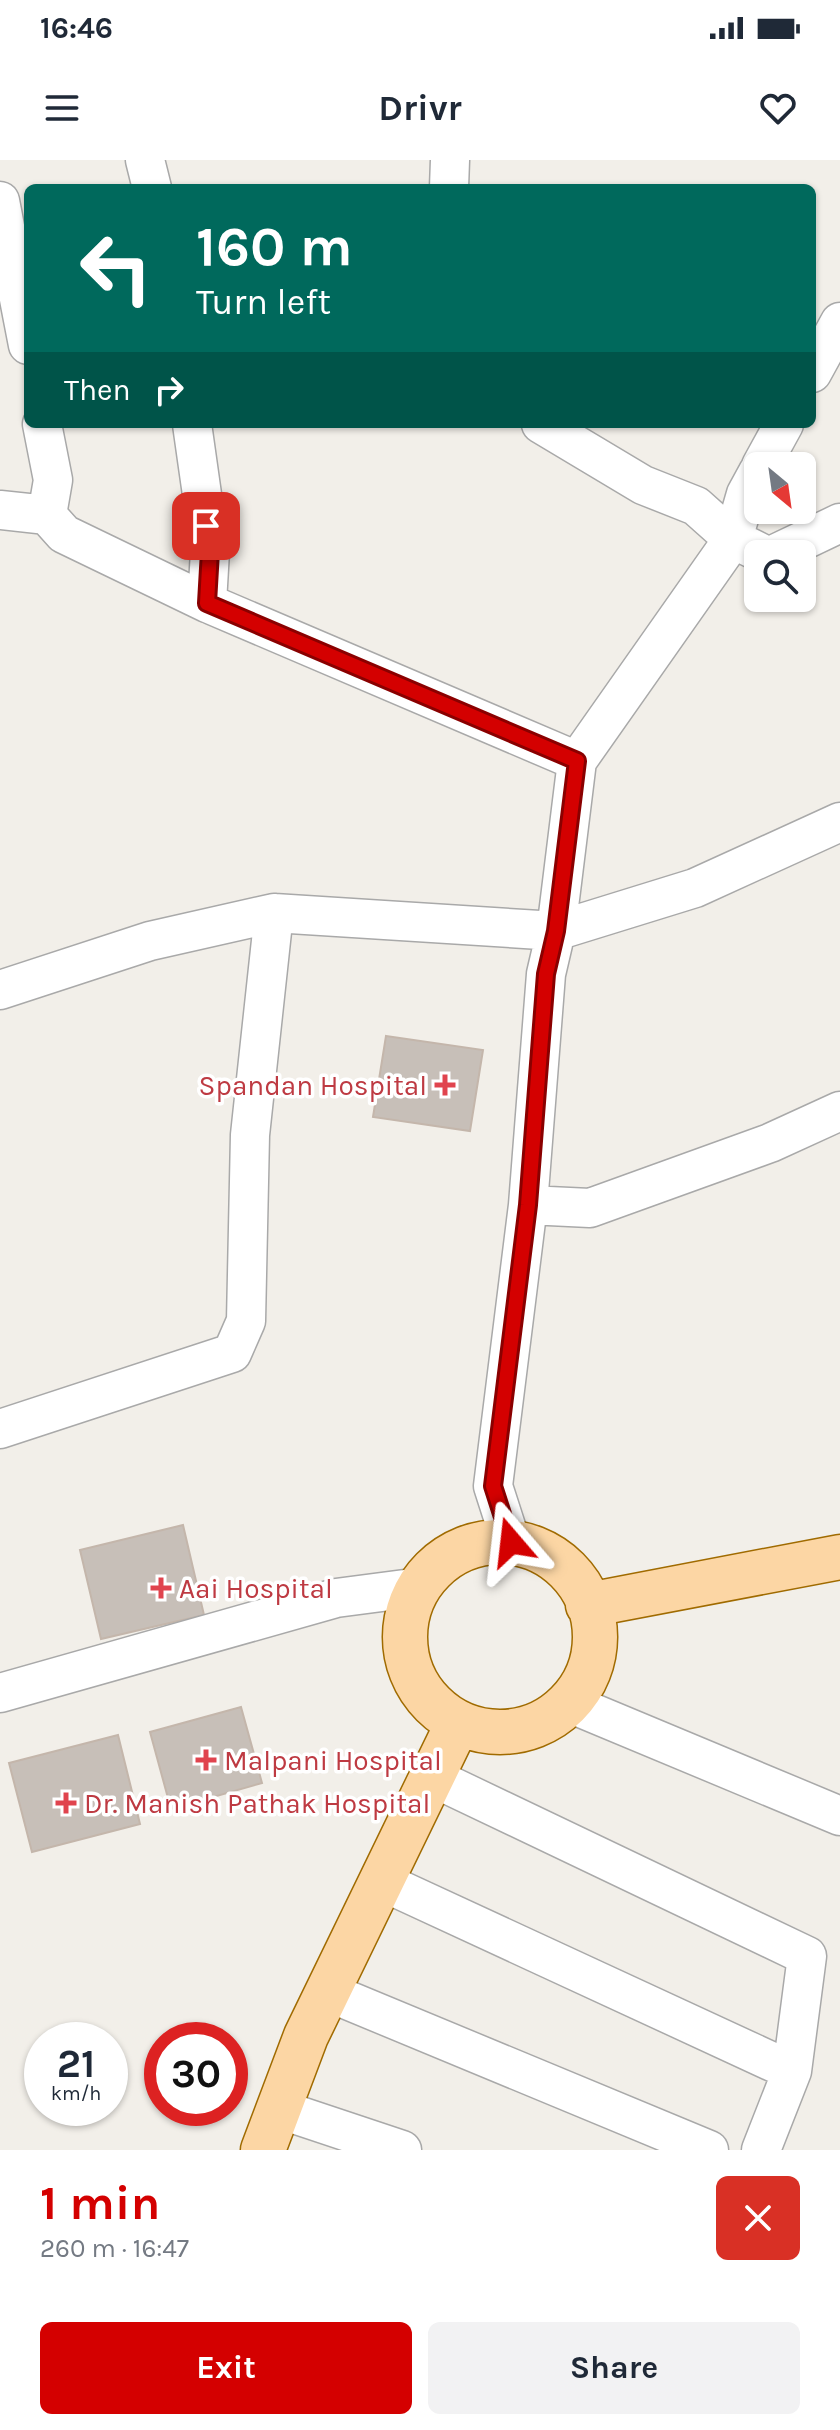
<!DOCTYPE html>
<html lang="en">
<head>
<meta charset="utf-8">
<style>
	body { margin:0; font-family:Karla,sans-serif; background:#f2f2f3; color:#1f2937; height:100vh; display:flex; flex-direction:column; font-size:30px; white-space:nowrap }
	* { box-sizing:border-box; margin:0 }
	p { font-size:26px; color:#747a83 }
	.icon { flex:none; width:44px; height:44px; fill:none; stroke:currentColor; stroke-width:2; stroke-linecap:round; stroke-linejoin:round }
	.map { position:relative; height:1990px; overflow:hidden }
	.side { display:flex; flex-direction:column; background:#fff; flex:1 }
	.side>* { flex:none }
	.guide { position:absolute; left:24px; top:24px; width:792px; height:244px; border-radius:12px; box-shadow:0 2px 6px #0004; background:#00695c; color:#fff; overflow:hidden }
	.needle { width:52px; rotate:151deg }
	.fabs { position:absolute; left:744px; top:292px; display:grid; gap:16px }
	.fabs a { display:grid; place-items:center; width:72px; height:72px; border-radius:12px; background:#fff; box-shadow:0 2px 6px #0004; font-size:40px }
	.speed { position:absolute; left:24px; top:1862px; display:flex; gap:16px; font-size:40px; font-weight:700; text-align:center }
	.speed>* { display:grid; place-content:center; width:104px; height:104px; border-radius:50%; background:#fff; box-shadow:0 2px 6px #0004; line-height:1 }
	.speed small { font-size:20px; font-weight:400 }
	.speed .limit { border:12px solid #d22; background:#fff; color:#111 }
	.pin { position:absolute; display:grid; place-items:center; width:68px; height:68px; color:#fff; margin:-34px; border-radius:16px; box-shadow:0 4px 12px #0006 }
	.me { position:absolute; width:88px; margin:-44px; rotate:343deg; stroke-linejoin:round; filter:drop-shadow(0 0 6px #0008) }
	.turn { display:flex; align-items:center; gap:28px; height:168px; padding:0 40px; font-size:36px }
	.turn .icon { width:104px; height:104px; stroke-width:2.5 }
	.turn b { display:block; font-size:56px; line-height:68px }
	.then { display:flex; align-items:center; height:76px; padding:0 40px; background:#0003; gap:16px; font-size:30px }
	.round { display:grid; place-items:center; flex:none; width:84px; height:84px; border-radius:12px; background:#f2f2f3 }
	.head { display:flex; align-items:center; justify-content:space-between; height:136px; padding:0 40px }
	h1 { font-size:48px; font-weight:700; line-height:60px; color:#d40000 }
	.action { display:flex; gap:16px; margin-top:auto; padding:16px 40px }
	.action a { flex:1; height:92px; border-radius:12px; background:#d40000; color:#fff; font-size:32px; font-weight:700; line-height:92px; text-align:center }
	.action a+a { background:#f2f2f3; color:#1f2937 }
	.status { display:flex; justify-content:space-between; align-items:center; height:56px; padding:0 40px; background:#fff; direction:ltr }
	.status svg { height:22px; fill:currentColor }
	header { display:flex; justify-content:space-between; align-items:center; height:104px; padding:0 40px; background:#fff; font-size:36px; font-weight:700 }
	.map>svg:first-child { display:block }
	.building { fill:#c7bfb8; stroke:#c4b6ab; stroke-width:2 }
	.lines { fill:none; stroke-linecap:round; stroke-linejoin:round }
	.minor-casing { stroke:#a9a9a9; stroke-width:41 }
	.major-casing { stroke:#a06b00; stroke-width:47 }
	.minor { stroke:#fff; stroke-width:38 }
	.major { stroke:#fcd6a4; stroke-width:44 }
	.route-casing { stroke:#8a0000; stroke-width:20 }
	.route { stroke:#d40000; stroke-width:14 }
	.health-dot { fill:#e0444e; stroke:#fff; stroke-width:3 }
	.labels { text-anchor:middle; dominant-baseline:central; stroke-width:7; stroke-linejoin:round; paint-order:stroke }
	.health-label { font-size:28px; fill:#be3a42; stroke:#fff; text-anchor:start }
</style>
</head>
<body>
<div class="status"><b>16:46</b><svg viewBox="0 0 49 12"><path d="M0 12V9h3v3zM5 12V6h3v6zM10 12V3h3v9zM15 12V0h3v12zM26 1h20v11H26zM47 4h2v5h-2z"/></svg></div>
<header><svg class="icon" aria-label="menu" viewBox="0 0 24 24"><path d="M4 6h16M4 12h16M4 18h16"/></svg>Drivr<svg class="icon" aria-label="heart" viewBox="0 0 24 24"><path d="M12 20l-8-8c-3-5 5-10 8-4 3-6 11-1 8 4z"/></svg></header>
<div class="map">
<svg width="840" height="1990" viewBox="0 0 840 1990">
	<rect width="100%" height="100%" fill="#f2efe9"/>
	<path class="building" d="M386,876L483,890L470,971L373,957Z
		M183,1365L204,1455L101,1479L80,1390Z
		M241,1547L262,1623L171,1649L150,1572Z
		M118,1575L140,1664L32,1692L9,1603Z"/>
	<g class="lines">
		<g class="minor-casing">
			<path id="minor" d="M145,0L152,28
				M449,28L450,0
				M0,41L28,185
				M812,213L840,162
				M42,264L53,320L47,355
				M192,264L210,391L207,443
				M541,264L643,325L696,346L733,379L763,394
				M761,306L784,264
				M0,350L47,355L64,374L207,443L577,601
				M775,394L840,363
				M0,830L150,781L274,753L556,771L695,728L840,662
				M528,1045L590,1048L770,983L840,951
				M0,1269L232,1193L246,1161L250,975L274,753
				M511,1382L493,1326L528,1045L546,814L556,771L577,601L733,379L746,334L758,312
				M0,1533L336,1438L420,1427
				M569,1543L840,1656
				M432,1617L807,1796L792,1911L761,1990
				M381,1721L792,1911
				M328,1832L709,1990
				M279,1949L402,1990"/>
		</g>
		<g class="major-casing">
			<path id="major" d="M405 1477a95 95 0 1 1 190 0a95 95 0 1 1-190 0Z
				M588,1445L840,1397
				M263,1990L306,1876L458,1563"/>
		</g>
		<use href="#minor" class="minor"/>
		<use href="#major" class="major"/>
	</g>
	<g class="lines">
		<g class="route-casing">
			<path id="route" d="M206,366L210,391L207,443L577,601L556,771L546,814L528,1045L493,1326L511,1382"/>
		</g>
		<use href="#route" class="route"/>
	</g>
	<g class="health-dot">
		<path d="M441 913h8v8h8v8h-8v8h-8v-8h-8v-8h8z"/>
		<path d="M157 1416h8v8h8v8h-8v8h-8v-8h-8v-8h8z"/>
		<path d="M202 1588h8v8h8v8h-8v8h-8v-8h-8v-8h8z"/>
		<path d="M62 1631h8v8h8v8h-8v8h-8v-8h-8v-8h8z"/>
	</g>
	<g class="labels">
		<g class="health-label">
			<text x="427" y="925" text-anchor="end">Spandan Hospital</text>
			<text x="179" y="1428">Aai Hospital</text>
			<text x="224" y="1600">Malpani Hospital</text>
			<text x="84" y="1643">Dr. Manish Pathak Hospital</text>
		</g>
	</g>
</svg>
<div class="fabs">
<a><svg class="needle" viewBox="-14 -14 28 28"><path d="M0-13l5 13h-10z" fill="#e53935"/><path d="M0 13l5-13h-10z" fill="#747a83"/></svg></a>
<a><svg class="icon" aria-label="search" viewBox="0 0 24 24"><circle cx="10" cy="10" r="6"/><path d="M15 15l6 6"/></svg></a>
</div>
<div class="speed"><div>21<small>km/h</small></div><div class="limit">30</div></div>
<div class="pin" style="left:206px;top:366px;background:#d93025"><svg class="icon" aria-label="arrive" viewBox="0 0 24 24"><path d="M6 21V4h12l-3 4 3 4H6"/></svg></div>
<svg class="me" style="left:511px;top:1382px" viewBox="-20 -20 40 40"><path d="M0-17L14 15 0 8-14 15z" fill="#d40000" stroke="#fff" stroke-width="4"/></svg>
<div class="guide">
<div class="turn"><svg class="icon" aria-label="left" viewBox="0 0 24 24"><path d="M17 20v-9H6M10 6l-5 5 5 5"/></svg><div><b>160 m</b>Turn left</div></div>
<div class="then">Then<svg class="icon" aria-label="right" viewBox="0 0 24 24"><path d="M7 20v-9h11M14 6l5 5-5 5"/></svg></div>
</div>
</div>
<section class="side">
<div class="head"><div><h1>1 min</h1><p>260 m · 16:47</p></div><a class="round" style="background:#d93025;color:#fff"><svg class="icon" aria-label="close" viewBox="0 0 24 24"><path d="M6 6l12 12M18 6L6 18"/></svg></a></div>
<div class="action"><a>Exit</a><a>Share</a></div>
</section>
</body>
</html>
